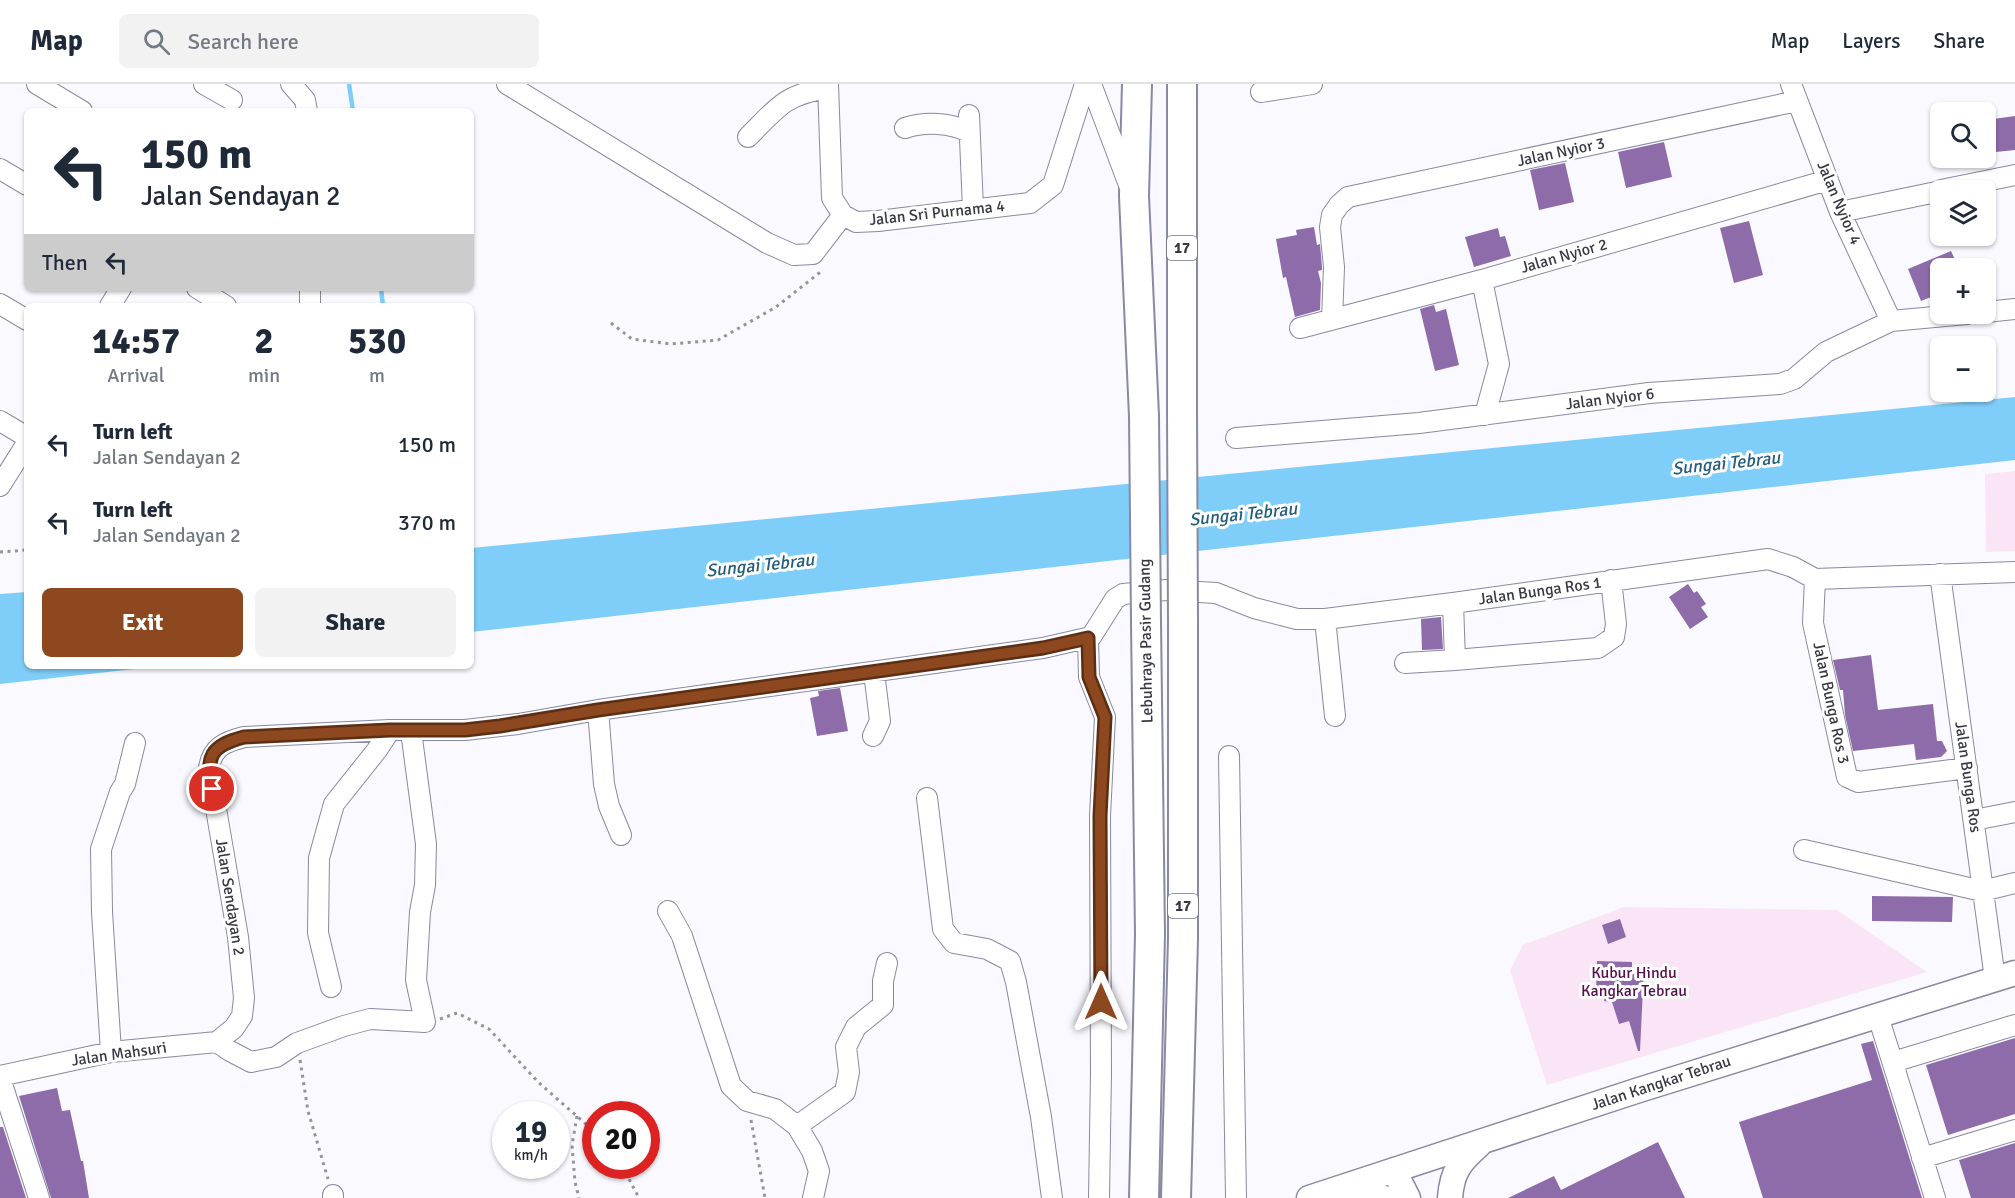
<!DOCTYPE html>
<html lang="en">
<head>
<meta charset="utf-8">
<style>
	body { margin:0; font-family:Signika,sans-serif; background:#f2f2f3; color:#1f2937; height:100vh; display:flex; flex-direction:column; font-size:22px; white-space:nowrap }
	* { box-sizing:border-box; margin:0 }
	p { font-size:20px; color:#747a83 }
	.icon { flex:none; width:33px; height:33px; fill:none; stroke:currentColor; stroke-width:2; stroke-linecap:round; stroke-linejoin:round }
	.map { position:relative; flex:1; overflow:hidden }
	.drawer { position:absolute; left:24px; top:219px; width:450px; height:366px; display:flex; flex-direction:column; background:#fff; border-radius:9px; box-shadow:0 2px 4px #0004 }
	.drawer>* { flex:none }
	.guide { position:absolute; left:24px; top:24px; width:450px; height:183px; border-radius:9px; box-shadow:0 2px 4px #0004; background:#fff; color:#1f2937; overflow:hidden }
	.buttons { position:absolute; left:1930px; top:18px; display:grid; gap:12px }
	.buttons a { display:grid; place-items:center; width:66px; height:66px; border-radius:9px; background:#fff; box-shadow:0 2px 4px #0004; font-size:30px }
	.speed { position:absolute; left:492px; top:1017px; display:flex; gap:12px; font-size:30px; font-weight:700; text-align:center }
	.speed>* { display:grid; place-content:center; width:78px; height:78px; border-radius:50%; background:#fff; box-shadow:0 2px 4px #0004; line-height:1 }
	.speed small { font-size:15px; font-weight:400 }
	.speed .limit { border:9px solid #d22; background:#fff; color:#111 }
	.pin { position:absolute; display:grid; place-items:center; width:51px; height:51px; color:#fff; margin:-26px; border:3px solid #fff; border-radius:50%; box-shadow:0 2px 6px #0007 }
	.me { position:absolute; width:66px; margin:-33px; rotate:0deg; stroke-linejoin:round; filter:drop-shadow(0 0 4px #0008) }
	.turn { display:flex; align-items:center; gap:21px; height:126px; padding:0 18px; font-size:27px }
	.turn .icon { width:78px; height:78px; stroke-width:2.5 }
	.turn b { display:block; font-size:42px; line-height:51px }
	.then { display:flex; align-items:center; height:57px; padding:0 18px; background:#0003; gap:12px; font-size:22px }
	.eta { display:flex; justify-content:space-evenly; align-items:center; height:102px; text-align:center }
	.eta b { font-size:36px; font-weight:800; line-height:42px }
	.button { display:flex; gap:12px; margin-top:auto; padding:12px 18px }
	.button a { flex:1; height:69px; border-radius:9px; background:#8d481f; color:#fff; font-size:24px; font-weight:800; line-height:69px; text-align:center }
	.button a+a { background:#f2f2f3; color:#1f2937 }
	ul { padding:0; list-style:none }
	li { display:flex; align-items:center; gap:18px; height:78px; padding:0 18px }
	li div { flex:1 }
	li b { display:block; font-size:22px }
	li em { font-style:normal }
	header { display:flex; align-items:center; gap:36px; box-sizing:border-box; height:84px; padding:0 30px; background:#fff; border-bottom:2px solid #e0e1e3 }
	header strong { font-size:28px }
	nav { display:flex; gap:33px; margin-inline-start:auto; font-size:21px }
	.search { width:420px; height:54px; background:#f2f2f3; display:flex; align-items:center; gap:15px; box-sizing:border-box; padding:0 21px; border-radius:9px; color:#747a83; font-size:22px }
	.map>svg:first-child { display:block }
	.green { fill:#f9e5f5 }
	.water { fill:#7fcef9 }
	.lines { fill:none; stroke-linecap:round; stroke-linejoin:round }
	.stream { stroke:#7fcef9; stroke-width:4.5 }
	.building { fill:#8e6caa }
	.minor-casing { stroke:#8889a2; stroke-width:22 }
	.major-casing { stroke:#8889a2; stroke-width:27 }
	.highway-casing { stroke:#8889a2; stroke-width:32 }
	.path { stroke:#93949c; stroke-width:3; stroke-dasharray:3 4.5; stroke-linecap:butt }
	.minor { stroke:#fff; stroke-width:20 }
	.major { stroke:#fff; stroke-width:24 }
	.highway { stroke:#fff; stroke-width:28 }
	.highway-bridge-casing { stroke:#8889a2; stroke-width:32; stroke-linecap:butt }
	.highway-bridge { stroke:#fff; stroke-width:28 }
	.route-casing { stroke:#5c2f14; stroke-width:15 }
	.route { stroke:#8d481f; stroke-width:10 }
	.labels { text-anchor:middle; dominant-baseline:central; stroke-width:6; stroke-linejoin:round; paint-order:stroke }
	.shield { fill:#fff; stroke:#73747b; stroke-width:1.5 }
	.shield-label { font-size:15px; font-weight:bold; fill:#373842 }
	.street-label { font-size:16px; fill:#373842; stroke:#fff }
	.park-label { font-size:16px; fill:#560c4d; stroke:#fff }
	.water-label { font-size:18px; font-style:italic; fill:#225d7b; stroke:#fff }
</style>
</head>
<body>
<header>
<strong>Map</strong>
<div class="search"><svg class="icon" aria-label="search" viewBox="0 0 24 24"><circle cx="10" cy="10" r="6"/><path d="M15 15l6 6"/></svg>Search here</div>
<nav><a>Map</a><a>Layers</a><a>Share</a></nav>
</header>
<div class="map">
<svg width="2015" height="1114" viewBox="0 0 2015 1114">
	<rect width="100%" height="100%" fill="#f9f9ff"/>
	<path class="green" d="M2015,387V467L1986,468L1985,390Z
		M1624,823L1837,826L1927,888L1547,1001L1510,886L1523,861Z"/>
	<path class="water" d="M2015,313V376L471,548V464Z
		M27,508V582H161L0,600V510Z"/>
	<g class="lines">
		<path class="stream" d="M349,0L353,27
			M381,204L383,222"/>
	</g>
	<path class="building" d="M2015,32V66L1986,69V36Z
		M1664,58L1672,93L1626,104L1618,68Z
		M1565,79L1574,118L1539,126L1530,86Z
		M1749,137L1763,191L1734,199L1720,144Z
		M1314,143L1317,161L1320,160L1322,183V186L1318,187L1321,199L1320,226L1295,233L1286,193L1283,194L1276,155L1297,151L1296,146Z
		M1498,144L1500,153L1505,152L1511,172L1474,183L1465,153Z
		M1951,167L1959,184H1941V209L1921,217L1908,185Z
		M1434,221L1436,228L1446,225L1459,281L1435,287L1420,225Z
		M1688,500L1694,509L1697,507L1706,520L1701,523L1708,533L1690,545L1669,513Z
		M1441,533L1443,565L1422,566L1421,535Z
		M1871,571L1878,626L1933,620L1937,657H1942L1947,667L1941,673L1916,676L1914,660L1853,667L1845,631L1843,606H1840L1833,576Z
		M840,604L848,647L817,652L810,614L819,612L818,607Z
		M1872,812L1953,813L1952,838L1872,837Z
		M1620,835L1626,853L1608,860L1602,841Z
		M1597,877L1632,878V884H1644L1640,967H1638L1629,937L1619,940L1612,918L1604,917L1605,911H1596Z
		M2015,954V1030L1948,1051L1926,981Z
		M1873,957L1922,1114H1763L1739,1038L1872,996L1861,960Z
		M57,1004L62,1027L70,1026L81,1077H83L89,1114H51L19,1012Z
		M0,1043H3L26,1114H0Z
		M1658,1058L1685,1114H1508L1554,1092L1561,1106Z
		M2015,1059V1114H1971L1959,1076Z"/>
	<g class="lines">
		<g class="minor-casing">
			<path id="minor" d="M37,0L82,27
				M204,0L232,16
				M291,0L305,16L307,27
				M507,0L767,159L794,171L813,170L843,131
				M828,0L832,114L843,131L856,138L878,137L1030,119L1053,101L1085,0
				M1091,0L1129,101
				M1791,0L1840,128L1891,237
				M1261,8L1312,0
				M969,31L973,125
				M905,44C925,37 951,39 969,48
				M748,53C777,24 785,10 828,4
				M0,85L27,101
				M1941,106L2015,91
				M1840,128L1941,107
				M1482,196L1499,280L1485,331
				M197,204L226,222
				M310,204V222
				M0,220L27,236
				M110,222L121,204
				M1986,228L2015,225
				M1332,236L1334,183L1330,143L1332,131L1339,121L1348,113L1797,17
				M1300,244L1482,196L1828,96
				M0,337L27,353
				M1236,354L1419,339L1649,309L1780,300L1794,295L1826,268L1891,237L1967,230
				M0,402L27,359
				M1940,490L1995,895
				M1815,495L1813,539L1847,693L1858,698L1967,684
				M1453,519L1455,576L1598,564L1614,553L1616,540L1611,496
				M1325,535L1335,632
				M1088,554L1089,593L1105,633L1100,732L1101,988L1099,1114
				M1405,579L1455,576
				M598,626L604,700L609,722L621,751
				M873,652L880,637L874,588
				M1229,672L1236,1114
				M927,714L943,845L954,859L987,865L1010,877L1016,898L1041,1033L1052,1114
				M1974,736L2015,728
				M1804,766L1982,807L2015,799
				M668,827L682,852L731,1002L747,1017L775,1025L797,1042L812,1067L819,1087L813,1114
				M331,903L318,849L319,774L334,720L377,666L390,646
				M1878,932L1935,1114
				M217,958L230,967L251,978L276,973L297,959L344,942L370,935L425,938L416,896L420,828L425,801L426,760L411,647
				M111,968L102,828L101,765L120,708L125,700L135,659
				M1893,978L2015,941
				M0,992L111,968L217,958L234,944L242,932L244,914L238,853L209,684C212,663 225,658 244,653L390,646H465L518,640L598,626L1043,564L1091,553L1115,515L1123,510L1166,506L1216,509L1254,524L1297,535H1325L1453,519L1768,475L1793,483L1815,495L2015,488
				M0,994L39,1114
				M797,1042L845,1008L849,988L846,963L856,943L883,921V897L887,879
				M1922,1074L2015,1046
				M333,1111V1114"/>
		</g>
		<g class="major-casing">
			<path id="major" d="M1394,1086L1408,1114
				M1342,1108H1360L1384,1114
				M1309,1114L1639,1006L2015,889
				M1450,1114C1452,1087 1460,1078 1479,1061"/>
		</g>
		<g class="highway-casing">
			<path id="highway" d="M1137,0L1134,112L1144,332
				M1182,0V328
				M1144,1114L1150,850L1146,538
				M1176,1114L1183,855V537"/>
		</g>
		<path class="path" d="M611,239L632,255L671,260L718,256L776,223L823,186
			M0,468L27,466
			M440,935L457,929L489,945L538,998L596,1049
			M300,976L308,1027L328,1095
			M577,1032L572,1061L575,1098L579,1114
			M751,1036L765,1114
			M622,1082L639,1114"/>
		<use href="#minor" class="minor"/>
		<use href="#major" class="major"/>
		<use href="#highway" class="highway"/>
		<g class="highway-bridge-casing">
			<path id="highway-bridge" d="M1182,328L1183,537
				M1144,332L1146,538"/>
		</g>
		<use href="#highway-bridge" class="highway-bridge"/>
	</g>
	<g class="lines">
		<g class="route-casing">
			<path id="route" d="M212,705C206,672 210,662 244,653L390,646H465L500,642L598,626L1043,564L1088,554L1089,593L1105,633L1100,732L1101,918"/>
		</g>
		<use href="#route" class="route"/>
	</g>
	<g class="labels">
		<g class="shield">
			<rect x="1167" y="152" width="30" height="24" rx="4.5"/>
			<rect x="1168" y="810" width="30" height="24" rx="4.5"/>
		</g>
		<g class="shield-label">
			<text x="1182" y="164">17</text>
			<text x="1183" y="822">17</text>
		</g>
		<g class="street-label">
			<text transform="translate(1561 68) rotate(-12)">Jalan Nyior 3</text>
			<text transform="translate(1839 119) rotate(67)">Jalan Nyior 4</text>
			<text transform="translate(937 129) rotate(-6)">Jalan Sri Purnama 4</text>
			<text transform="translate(1564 172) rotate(-16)">Jalan Nyior 2</text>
			<text transform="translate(1610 315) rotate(-7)">Jalan Nyior 6</text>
			<text transform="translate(1540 507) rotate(-8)">Jalan Bunga Ros 1</text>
			<text transform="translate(1146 557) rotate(-91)">Lebuhraya Pasir Gudang</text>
			<text transform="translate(1831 619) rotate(78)">Jalan Bunga Ros 3</text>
			<text transform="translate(1968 693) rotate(82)">Jalan Bunga Ros</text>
			<text transform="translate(230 813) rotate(81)">Jalan Sendayan 2</text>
			<text transform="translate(119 970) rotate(-8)">Jalan Mahsuri</text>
			<text transform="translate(1661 999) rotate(-18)">Jalan Kangkar Tebrau</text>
		</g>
		<g class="park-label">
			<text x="1634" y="889">Kubur Hindu<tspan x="1634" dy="18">Kangkar Tebrau</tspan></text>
		</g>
		<g class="water-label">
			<text transform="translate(1726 379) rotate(-6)">Sungai Tebrau</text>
			<text transform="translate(1243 430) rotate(-6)">Sungai Tebrau</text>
			<text transform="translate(760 481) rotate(-6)">Sungai Tebrau</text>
		</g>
	</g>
</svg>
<div class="buttons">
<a><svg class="icon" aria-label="search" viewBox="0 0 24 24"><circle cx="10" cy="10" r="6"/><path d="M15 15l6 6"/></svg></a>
<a><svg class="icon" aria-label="layers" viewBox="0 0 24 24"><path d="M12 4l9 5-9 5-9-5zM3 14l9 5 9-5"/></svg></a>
<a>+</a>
<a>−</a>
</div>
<div class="speed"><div>19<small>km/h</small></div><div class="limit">20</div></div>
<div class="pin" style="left:212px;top:705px;background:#d93025"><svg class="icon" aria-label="arrive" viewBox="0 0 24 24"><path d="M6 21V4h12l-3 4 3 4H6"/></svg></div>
<svg class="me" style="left:1101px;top:918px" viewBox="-20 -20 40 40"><path d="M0-17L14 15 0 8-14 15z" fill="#8d481f" stroke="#fff" stroke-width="4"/></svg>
<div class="guide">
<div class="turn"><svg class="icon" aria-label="left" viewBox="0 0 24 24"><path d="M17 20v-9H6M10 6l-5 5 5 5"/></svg><div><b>150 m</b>Jalan Sendayan 2</div></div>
<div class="then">Then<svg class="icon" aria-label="left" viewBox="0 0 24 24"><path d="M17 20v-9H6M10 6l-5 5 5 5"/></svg></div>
</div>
<section class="drawer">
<div class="eta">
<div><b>14:57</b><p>Arrival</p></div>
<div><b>2</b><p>min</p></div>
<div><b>530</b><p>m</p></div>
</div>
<ul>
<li><svg class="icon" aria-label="left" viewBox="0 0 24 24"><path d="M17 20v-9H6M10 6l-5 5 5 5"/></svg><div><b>Turn left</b><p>Jalan Sendayan 2</p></div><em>150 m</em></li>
<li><svg class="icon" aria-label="left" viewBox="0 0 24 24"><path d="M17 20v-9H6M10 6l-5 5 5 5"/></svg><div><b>Turn left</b><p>Jalan Sendayan 2</p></div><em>370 m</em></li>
</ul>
<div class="button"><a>Exit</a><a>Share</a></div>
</section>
</div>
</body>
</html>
